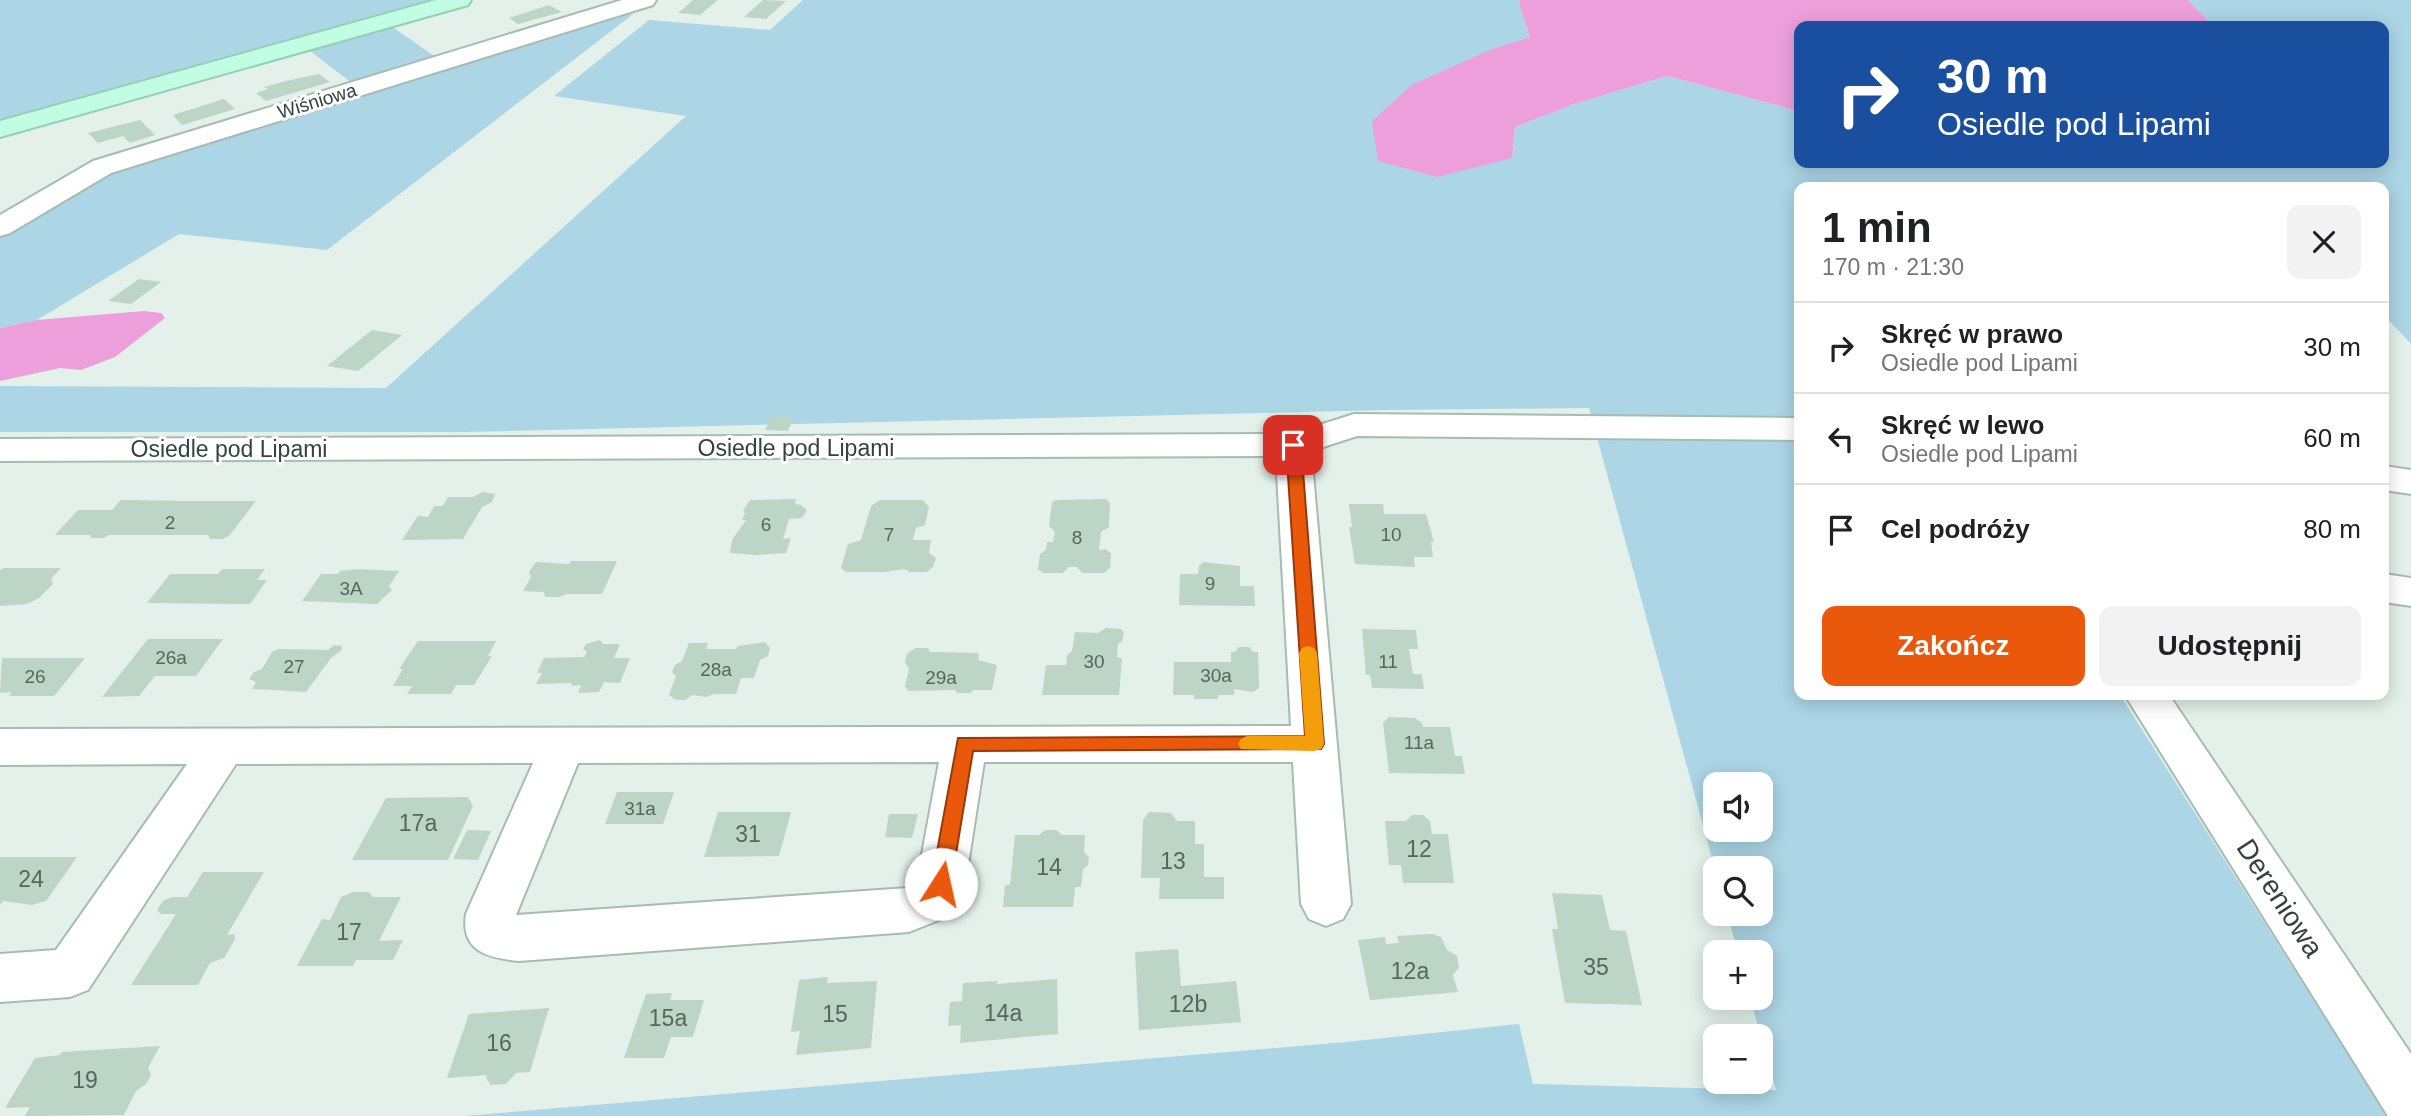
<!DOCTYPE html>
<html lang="pl">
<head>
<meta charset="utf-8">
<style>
	body { margin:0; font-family:Helvetica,sans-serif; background:#f2f2f2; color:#202124; height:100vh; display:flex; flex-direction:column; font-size:26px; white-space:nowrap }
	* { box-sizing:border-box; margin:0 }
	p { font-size:23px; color:#757577 }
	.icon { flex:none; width:38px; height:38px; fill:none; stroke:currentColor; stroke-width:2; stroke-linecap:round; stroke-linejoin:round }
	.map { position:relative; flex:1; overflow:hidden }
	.sheet { position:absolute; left:1794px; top:182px; width:595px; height:518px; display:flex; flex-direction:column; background:#fff; border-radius:14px; box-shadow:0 4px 18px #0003 }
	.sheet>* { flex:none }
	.top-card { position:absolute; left:1794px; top:21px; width:595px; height:147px; border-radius:14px; box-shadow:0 4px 18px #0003; background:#1a4fa0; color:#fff; overflow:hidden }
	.controls { position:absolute; left:1703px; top:772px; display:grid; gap:14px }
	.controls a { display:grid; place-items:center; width:70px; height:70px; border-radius:14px; background:#fff; box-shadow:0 4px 18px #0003; font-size:35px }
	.pin { position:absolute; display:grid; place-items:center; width:60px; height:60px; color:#fff; margin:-30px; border-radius:14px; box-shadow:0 4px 10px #0006 }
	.me { position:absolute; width:77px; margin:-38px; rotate:10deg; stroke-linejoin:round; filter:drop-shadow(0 0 5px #0008) }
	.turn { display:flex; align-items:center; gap:24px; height:147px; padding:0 28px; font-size:32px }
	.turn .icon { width:91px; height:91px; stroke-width:2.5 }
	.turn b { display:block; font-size:49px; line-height:60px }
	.round { display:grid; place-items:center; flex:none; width:74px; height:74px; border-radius:14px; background:#f2f2f2 }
	.head { display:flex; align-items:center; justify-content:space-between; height:119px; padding:0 28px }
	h1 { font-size:42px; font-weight:700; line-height:52px }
	.action { display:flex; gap:14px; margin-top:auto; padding:14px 28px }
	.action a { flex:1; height:80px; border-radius:14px; background:#ea580c; color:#fff; font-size:28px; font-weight:700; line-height:80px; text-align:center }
	.action a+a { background:#f2f2f2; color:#202124 }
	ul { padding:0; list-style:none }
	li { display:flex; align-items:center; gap:21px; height:91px; padding:0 28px; border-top:2px solid #e0e0e0 }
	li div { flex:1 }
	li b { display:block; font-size:26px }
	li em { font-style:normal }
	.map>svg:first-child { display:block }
	.green { fill:#acd5e5; fill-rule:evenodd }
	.water { fill:#ed9fdc }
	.building { fill:#bcd5c6 }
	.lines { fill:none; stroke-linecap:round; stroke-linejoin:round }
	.street-casing { stroke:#a6bcb0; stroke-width:4 }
	.secondary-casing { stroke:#94d0b4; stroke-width:4 }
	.street { fill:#fff; fill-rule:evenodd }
	.secondary { fill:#c1fde3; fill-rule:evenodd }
	.route { fill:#ea580c; stroke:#983908; stroke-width:2 }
	.slow { fill:#f59e0b }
	.labels { text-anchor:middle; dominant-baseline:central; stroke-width:6; stroke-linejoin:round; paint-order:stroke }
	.far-street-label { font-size:19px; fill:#33423a; stroke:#fff }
	.number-label { font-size:19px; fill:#55675d }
	.street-label { font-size:23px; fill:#33423a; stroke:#fff }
	.near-number-label { font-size:23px; fill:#55675d }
	.near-street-label { font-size:28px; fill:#33423a; stroke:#fff }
</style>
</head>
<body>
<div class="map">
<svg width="2411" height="1116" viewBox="0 0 2411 1116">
	<rect width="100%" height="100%" fill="#e3f1ea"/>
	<path class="green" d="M0,0H430L0,120Z
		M803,0H1520V7L1530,37L1492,49L1512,158L1515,127L1574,104L1667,76L1799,111V163H2384V26H2213L2188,0H2411V344L2384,315V187H1799V695H2120L2387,1116H464L1346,1042L1519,1024L1533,1084L1776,1090L1750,998H1760V952H1738L1727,914H1760V868L1715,869L1589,408L1385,410L463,432H0V386L386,388L686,116L554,96L649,20L770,30ZM1715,784H1760V830H1715Z
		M620,12L632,15L327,250L179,234L37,320L0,328V232L107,168Z
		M391,26L437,58L353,84L309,50Z"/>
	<path class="water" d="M1520,0H2188L2213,26H1799V111L1667,76L1574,104L1515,127L1512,158L1437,177L1378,161L1372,121L1412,85L1492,49L1530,37L1520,7Z
		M144,311L161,313L165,318L115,357L81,370L60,368L0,381V328L37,320Z"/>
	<path class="building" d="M693,0H718L700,15L678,13Z
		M763,0L786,1L766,19L744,17Z
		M549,5L562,12L518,24L509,18Z
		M319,74L330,82L266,101L256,93L268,89L264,87L286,81Z
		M224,99L235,109L182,125L173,115Z
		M140,120L155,135L130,143L123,136L98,143L88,133Z
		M139,279L161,282L131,304L108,301Z
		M372,330L402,335L358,371L327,366Z
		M772,416L794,417L788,431L765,430Z
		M483,492L495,494L492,502L482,507L463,539L402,540L418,516L428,517L434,506H443L448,497H473Z
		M796,499L795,504L801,505L807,510L802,518L789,519L783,539L791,538L786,553L756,555L730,553L732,540L746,520H742L745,513L743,511L750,500Z
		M1106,499L1110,503L1109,527L1101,532L1099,550L1106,549L1111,554L1110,568L1104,573H1082L1077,567H1069L1063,573H1043L1038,569L1040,554L1046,550L1047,542H1053L1055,532L1049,526L1052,502L1056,500Z
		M121,500L189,501H256L229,536L222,539H210L208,535H110L103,538H91L90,535H55L78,510H112Z
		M880,500H923L929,507L925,525L916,528L913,540H931L929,553L936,558L933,567L927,572H910L904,569L885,572H846L841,568L848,544L861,540L871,506Z
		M1349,504H1383L1384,514H1426L1434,542H1431L1433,557H1414L1415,567L1355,564L1349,527H1352Z
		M571,561H617L602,594H566L560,597H545L544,592L523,591L531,577L529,572L536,562L569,564Z
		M1203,562L1240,566V586H1254L1255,606L1179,605L1180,574H1198L1199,566Z
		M4,568H61L51,579L53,584L39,598L27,604L0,606V570Z
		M222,569H265L257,580H267L250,604L147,603L170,574H218Z
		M358,569L399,571L389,586L392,590L377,604L302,601L321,574H338L340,571Z
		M1106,628L1121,629L1124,633L1122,641L1118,644L1117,657L1122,658L1119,695H1042L1046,665H1066L1067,655L1072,651L1075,632L1098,633Z
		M1362,629L1416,630L1418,649H1409L1413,674H1422L1424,689L1372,688L1370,675H1366Z
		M148,639H223L196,676H155L139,696L102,697Z
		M600,640L603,644H620L614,658H630L620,683L604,682L599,692L578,693L581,685L571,686L572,683L536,684L542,673H537L544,658L584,657L587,652L583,649L586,644Z
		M418,641H496L488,656H492L474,685H456L451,694H407L412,686H393L403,669H399Z
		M765,642L770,648L768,656L760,660L754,678H741L736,694H714L706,697L692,695L685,700H676L669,695L676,676L672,672L675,665L682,661L689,643H708L706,649H736L738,646Z
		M334,645L342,646V650L331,658L306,692L252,689L256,682L249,679L254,672L262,669L272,652L278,649L328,650Z
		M1239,647H1249L1253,652H1258L1259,688L1253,692L1234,689V695H1218V699H1194V695H1173L1174,662H1231V652H1235Z
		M915,648H928L930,652L979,653L978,660L997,665L992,690H973L970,693H957L955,690L908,691L905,686L909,669L905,663L907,654Z
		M2,658H85L54,696H9L12,692L0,693Z
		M1389,717L1415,718L1422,723L1423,727H1450L1455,756H1462L1465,774L1389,773L1383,723Z
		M617,792H674L663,824H605Z
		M468,797L473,806L448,860H352L386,798Z
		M718,812H791L779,856L704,857Z
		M1149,812L1171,813L1177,821H1195V844H1204V877H1224V899H1159L1160,878H1141L1143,820Z
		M889,814H918L912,838L885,837Z
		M1412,815H1423L1430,821L1432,834H1448L1454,883H1403L1401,865H1389L1385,821H1406Z
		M467,830L491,831L478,860L453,859Z
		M1045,830H1056L1062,835H1085L1084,852L1089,857L1088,865L1083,869L1081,887H1075L1073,907H1003L1005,885H1010L1015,835H1039Z
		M0,857H77L46,901L32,905L3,901L0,905Z
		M203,872H264L227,935L234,934L235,939L224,958L210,963L198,985H131L176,914H161L157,910L163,901L172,897H187Z
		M353,892H369L373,897H401L379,941L403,940L393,960H356L353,966H297L322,919L330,920L341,897Z
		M1552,893L1602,895L1610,930L1626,931L1642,1005L1565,1003L1552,929H1558Z
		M1433,934L1441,937L1447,950L1457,956L1459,967L1453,975L1458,992L1370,1000L1358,940L1385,937L1386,944L1399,943L1397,936Z
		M1178,949L1181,986L1236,981L1241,1022L1139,1030L1135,952Z
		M828,977L827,983L877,981L871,1048L796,1055L800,1031L791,1032L799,980Z
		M1057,979L1058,1034L960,1043L961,1025L948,1026L950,1002L962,1001L963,983L997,981V984Z
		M672,993L670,1000H704L693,1037H671L664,1058H624L646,994Z
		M549,1008L530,1072L516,1073L506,1084L491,1085L486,1078L487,1075L447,1078L469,1014Z
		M160,1046L148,1068L151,1075L146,1084L136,1091L124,1115L25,1116L30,1107L5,1108L35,1058L60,1055L62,1052Z"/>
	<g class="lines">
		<g class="street-casing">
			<path id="street" d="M622,0H656L653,5L111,173L10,233L0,236V215L93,161Z
				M1354,414L1799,418V440L1357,436L1311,451L1351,904L1343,919L1326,926L1309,919L1301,904L1293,762H984L965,884L949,916L909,932L519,961C489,958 460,952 466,914L533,763L236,764L88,990L70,997L0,1002V954L56,950L187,764L0,765V729L1291,726L1276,456L0,461V439L1291,434ZM939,762L917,881L915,886L908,888L516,915L578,763Z
				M2384,466L2411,470V494L2384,490Z
				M2384,574L2411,578V606L2384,602Z
				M2125,695H2169L2411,1054V1116H2388Z"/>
		</g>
		<g class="secondary-casing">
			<path id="secondary" d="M436,0H471L468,5L0,137V121Z"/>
		</g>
		<use href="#street" class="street"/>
		<use href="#secondary" class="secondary"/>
	</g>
	<path class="route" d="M1293,441L1301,445L1324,744L1321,749L973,751L951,884L948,890L941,893L934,890L931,884L958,738L1305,736L1286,445Z"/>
	<path class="slow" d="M1308,646L1314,648L1317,653L1324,744L1321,749L1314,751L1241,749L1238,744L1241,739L1247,736H1305L1299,653L1302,648Z"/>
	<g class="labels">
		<g class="far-street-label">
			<text transform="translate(317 101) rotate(-17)">Wiśniowa</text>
		</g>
		<g class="number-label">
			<text x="170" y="522">2</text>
			<text x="766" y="524">6</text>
			<text x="889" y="534">7</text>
			<text x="1391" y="534">10</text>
			<text x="1077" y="537">8</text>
			<text x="1210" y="583">9</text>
			<text x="351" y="588">3A</text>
			<text x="171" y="657">26a</text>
			<text x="1094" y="661">30</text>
			<text x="1388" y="661">11</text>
			<text x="294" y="666">27</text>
			<text x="716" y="669">28a</text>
			<text x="1216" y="675">30a</text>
			<text x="35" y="676">26</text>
			<text x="941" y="677">29a</text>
			<text x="1419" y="742">11a</text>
			<text x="640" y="808">31a</text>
		</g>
		<g class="street-label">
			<text x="796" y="448">Osiedle pod Lipami</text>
			<text x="229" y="449">Osiedle pod Lipami</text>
		</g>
		<g class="near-number-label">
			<text x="418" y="823">17a</text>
			<text x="748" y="834">31</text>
			<text x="1419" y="849">12</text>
			<text x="1173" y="861">13</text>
			<text x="1049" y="867">14</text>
			<text x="31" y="879">24</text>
			<text x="349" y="932">17</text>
			<text x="1596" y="967">35</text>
			<text x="1410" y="971">12a</text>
			<text x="1188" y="1004">12b</text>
			<text x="1003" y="1013">14a</text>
			<text x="835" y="1014">15</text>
			<text x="668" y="1018">15a</text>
			<text x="499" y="1043">16</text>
			<text x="85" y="1080">19</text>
		</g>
		<g class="near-street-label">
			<text transform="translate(2280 898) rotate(57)">Dereniowa</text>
		</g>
	</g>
</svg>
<div class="controls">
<a><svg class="icon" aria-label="sound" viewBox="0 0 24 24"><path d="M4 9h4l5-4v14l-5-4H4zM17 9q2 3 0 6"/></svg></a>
<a><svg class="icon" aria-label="search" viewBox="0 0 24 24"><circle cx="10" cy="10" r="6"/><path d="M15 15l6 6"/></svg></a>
<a>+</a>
<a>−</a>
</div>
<div class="pin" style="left:1293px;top:445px;background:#d93025"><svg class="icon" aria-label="arrive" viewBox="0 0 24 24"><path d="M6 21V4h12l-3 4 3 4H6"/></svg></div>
<svg class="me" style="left:941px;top:884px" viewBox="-20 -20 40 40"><circle r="19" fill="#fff"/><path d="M0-13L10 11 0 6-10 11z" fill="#ea580c"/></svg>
<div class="top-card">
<div class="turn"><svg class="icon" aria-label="right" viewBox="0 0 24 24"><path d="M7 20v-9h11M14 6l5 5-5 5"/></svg><div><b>30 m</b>Osiedle pod Lipami</div></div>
</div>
<section class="sheet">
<div class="head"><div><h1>1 min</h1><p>170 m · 21:30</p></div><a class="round"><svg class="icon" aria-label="close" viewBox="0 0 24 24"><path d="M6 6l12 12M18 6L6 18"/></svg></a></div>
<ul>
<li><svg class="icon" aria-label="right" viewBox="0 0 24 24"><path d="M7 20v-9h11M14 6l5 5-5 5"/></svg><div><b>Skręć w prawo</b><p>Osiedle pod Lipami</p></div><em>30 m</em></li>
<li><svg class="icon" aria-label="left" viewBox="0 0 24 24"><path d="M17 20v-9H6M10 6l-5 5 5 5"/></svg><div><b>Skręć w lewo</b><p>Osiedle pod Lipami</p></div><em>60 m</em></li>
<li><svg class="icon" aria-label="arrive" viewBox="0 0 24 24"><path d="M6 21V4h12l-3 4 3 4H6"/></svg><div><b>Cel podróży</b></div><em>80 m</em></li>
</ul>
<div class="action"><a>Zakończ</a><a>Udostępnij</a></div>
</section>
</div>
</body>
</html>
